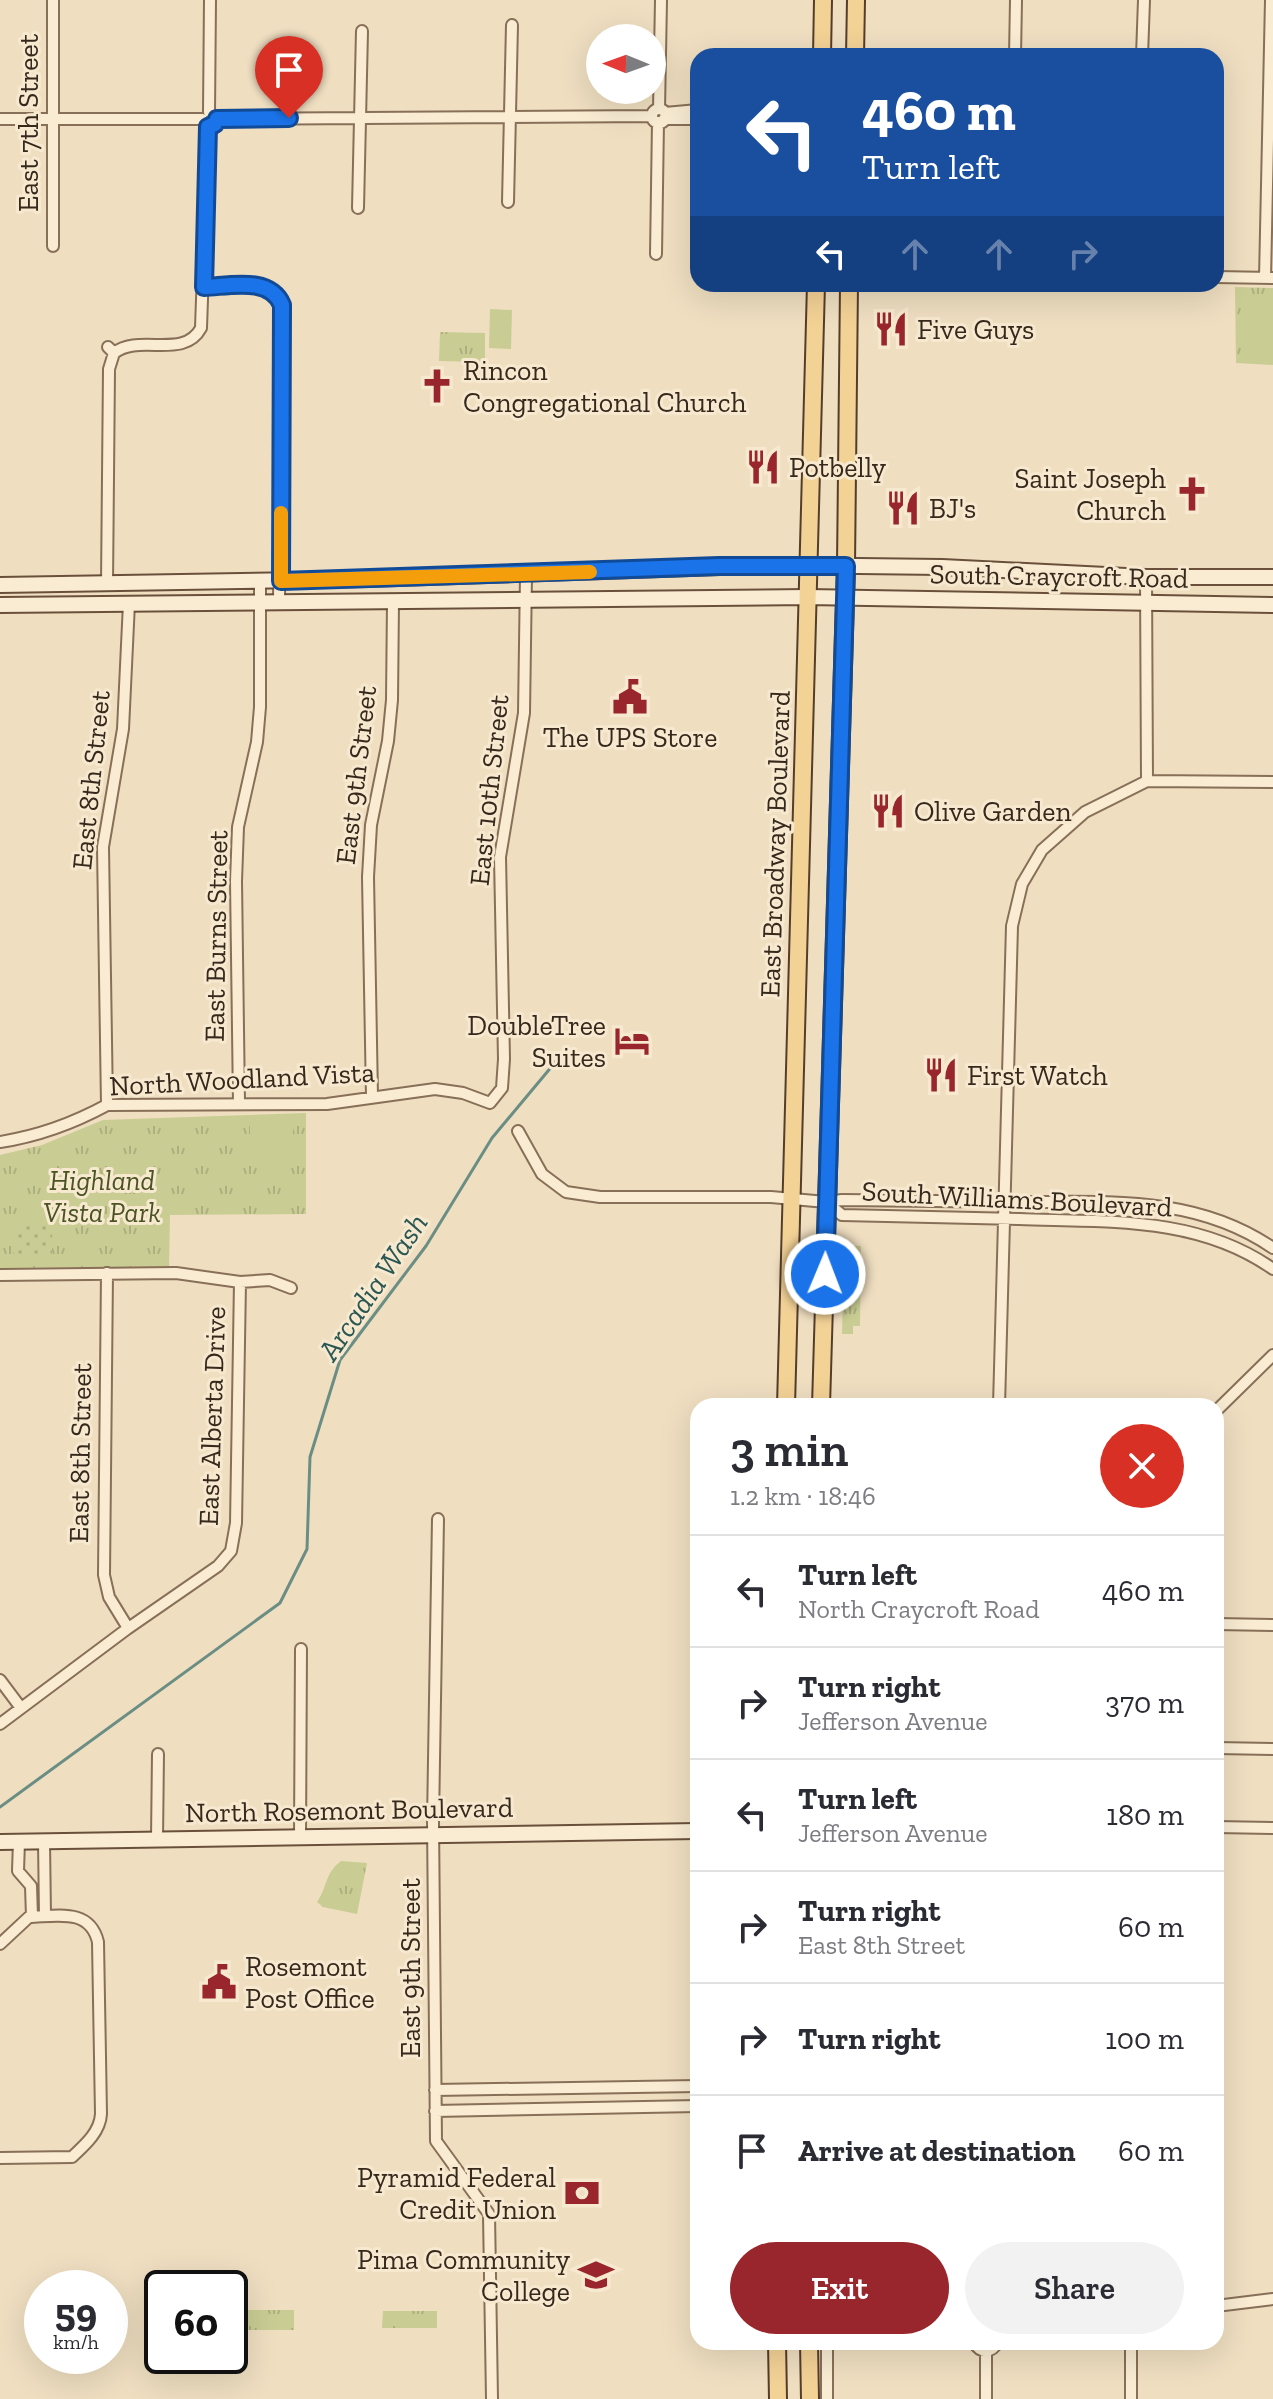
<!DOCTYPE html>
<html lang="en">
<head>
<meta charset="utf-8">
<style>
	body { margin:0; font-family:"Zilla Slab",serif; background:#f2f2f3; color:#2b2b33; height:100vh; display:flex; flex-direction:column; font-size:30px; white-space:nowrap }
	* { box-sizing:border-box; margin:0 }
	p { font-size:26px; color:#7c7c81 }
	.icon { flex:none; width:44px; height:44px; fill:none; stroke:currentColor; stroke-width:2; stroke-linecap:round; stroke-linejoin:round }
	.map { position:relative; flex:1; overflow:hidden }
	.drawer { position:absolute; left:690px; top:1398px; width:534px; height:952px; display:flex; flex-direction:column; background:#fff; border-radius:24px; box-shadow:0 8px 32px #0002 }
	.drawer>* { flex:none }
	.guide { position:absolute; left:690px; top:48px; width:534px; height:244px; border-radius:24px; box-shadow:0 8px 32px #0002; background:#1a4fa0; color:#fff; overflow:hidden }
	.needle { width:52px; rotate:271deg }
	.buttons { position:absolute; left:586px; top:24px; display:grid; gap:16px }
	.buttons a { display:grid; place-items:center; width:80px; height:80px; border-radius:50%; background:#fff; box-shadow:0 8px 32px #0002; font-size:40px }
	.speed { position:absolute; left:24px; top:2270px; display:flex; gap:16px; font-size:40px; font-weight:700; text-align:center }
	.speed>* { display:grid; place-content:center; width:104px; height:104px; border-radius:50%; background:#fff; box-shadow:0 8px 32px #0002; line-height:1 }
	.speed small { font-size:20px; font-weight:400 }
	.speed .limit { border:4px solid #111; border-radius:12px; background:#fff; color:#111 }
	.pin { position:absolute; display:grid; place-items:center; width:68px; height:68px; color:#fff; margin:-82px -34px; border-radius:50% 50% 50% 0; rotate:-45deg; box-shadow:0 0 8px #0007 }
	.pin .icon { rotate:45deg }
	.me { position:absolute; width:88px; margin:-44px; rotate:1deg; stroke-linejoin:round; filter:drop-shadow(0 0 6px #0008) }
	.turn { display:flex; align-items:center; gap:28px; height:168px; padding:0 40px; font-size:36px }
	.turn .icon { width:104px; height:104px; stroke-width:2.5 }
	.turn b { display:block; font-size:56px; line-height:68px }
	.lanes { display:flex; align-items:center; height:76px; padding:0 40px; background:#0003; justify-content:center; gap:40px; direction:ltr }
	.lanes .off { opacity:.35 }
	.round { display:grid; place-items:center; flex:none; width:84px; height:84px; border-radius:42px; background:#f2f2f3 }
	.overview { display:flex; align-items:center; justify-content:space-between; height:136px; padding:0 40px }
	h1 { font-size:48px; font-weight:600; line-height:60px }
	.button { display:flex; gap:16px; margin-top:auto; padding:16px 40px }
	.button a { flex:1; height:92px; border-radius:48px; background:#98262c; color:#fff; font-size:32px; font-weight:600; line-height:92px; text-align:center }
	.button a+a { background:#f2f2f3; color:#2b2b33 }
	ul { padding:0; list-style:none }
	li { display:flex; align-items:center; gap:24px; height:112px; padding:0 40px; border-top:2px solid #e1e1e2 }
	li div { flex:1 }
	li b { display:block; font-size:30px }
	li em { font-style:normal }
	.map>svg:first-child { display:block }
	.grass { fill:url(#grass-tufts) }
	.garden { fill:url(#garden-dots) }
	.pitch { fill:#c9cd93 }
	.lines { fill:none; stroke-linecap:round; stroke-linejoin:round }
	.stream { stroke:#6a8e84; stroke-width:3 }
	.street-casing { stroke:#886f57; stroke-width:14 }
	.secondary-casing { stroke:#6a503b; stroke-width:18 }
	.primary-casing { stroke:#553d2c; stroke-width:20 }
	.street { stroke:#f9ecd3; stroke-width:10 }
	.secondary { stroke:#f9ecd3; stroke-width:14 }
	.primary { stroke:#f3d296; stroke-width:16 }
	.route-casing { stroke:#114b97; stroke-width:20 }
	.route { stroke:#1a73e8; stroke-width:14 }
	.slow { stroke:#f59e0b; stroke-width:14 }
	.labels { text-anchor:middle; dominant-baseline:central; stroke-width:6; stroke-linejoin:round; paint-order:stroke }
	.street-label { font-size:28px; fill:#37281c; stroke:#f6e9cf }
	.poi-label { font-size:28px; fill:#37281c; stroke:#f6e9cf; text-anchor:start }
	.park-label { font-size:28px; font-style:italic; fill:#4a5422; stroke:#f6e9cf }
	.water-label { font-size:30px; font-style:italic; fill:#2b5752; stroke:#f6e9cf }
</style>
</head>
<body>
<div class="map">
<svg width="1273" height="2399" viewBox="0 0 1273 2399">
	<defs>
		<pattern id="grass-tufts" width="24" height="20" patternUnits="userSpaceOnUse" patternTransform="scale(2)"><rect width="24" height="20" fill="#c9cd93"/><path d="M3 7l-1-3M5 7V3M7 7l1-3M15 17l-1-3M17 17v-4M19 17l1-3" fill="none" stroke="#adb07e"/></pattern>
		<pattern id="garden-dots" width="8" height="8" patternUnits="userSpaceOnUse" patternTransform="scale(2)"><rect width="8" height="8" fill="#c9cd93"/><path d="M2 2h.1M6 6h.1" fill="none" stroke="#adb07e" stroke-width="1.8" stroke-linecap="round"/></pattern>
	</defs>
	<rect width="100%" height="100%" fill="#efdec0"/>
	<path class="grass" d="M1235,287L1273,288V365L1236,363Z
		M440,332L485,333V362L439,361Z
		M306,1113V1214L170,1215L169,1267L0,1268V1155L42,1145L103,1120Z
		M844,1245L861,1246L860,1326H853V1334H842Z
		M341,1861L367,1863L357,1914L323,1907L317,1902C328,1886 324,1874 341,1861Z
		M246,2310H294V2330H247Z
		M383,2311H437V2328H382Z"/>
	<path class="garden" d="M14,1223H52V1254H14Z"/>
	<path class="pitch" d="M1244,308L1273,309V350L1244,349Z
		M490,309L512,310L511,349L489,348Z
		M287,1122L293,1127L292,1165C263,1166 248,1152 250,1123Z"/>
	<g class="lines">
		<path class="stream" d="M0,1807L280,1603L307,1549L310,1457L340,1360L426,1246L492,1138L558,1059"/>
		<g class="street-casing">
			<path id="street" d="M1015,56L1016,0
				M1142,56L1144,0
				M659,109L661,0
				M652 116a7 7 0 1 1 14 0a7 7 0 1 1-14 0Z
				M209,112L210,0
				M665,113L698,110
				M0,119H202
				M217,119L652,116
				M664,119H698
				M508,202L512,25
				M358,208L362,31
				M53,246V0
				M656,254L658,122
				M1216,277L1273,278
				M1265,278L1271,0
				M204,287C230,286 270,276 282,305L279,601
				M108,347L114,353C139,333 184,360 201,328L208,127
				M1146,577L1147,781
				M107,584L109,369L114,353
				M372,1097L368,877L371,825L388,741L392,700L393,602
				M239,1103L236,881L238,827L257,742L260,707V581
				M107,1105L103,847L123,729L129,603
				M518,1131L542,1174L566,1192L600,1197H771L826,1202
				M0,1142C39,1136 72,1124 107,1105L327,1104L435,1089L463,1093L490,1103L502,1088L504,1059L500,857L524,713L526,575
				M1273,1248C1197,1196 1112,1202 1025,1202C964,1201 903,1201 842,1200L826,1202L842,1215C901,1216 960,1218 1019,1219C1107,1222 1198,1216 1273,1269
				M107,1273L104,1575L109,1597L128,1628
				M0,1275L176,1273L240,1282L270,1280L291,1288
				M999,1406L1012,926L1022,884L1042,850L1085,812L1147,781L1273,782
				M1216,1411L1273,1355
				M438,1519L433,1821L436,2141L489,2214L492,2399
				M1216,1624L1273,1625
				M0,1680L21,1708
				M0,1724L127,1629L218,1566L231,1551L236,1523L240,1282
				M1216,1748L1273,1749
				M1216,1827L1273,1828
				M300,1837L301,1649
				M157,1839L158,1754
				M19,1841L18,1871L31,1886L32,1917
				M44,1841L45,1916
				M0,1944L29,1917C58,1916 90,1908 98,1942L101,2114C100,2132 85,2145 72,2157L0,2158
				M435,2090L698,2086
				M435,2111L698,2106
				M1216,2306L1273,2299
				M827,2342V2399
				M974,2342C980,2354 992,2353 998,2342
				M1131,2342V2399
				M986,2399V2351"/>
		</g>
		<g class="secondary-casing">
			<path id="secondary" d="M0,585L368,579L776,565L942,567L1146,577H1273
				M0,605L808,597L1273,605
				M0,1842L698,1831"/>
		</g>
		<g class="primary-casing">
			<path id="primary" d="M822,56L823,0
				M855,56L856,0
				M786,1406L816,284
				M821,1406L846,566L849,284
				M777,2342L778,2399
				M809,2342L810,2399"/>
		</g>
		<use href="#street" class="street"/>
		<use href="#secondary" class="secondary"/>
		<use href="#primary" class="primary"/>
	</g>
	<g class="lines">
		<g class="route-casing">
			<path id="route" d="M289,118L217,119L215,124L208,127L204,287C230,286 270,276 282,305L281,581L719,566H846L825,1274"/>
		</g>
		<use href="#route" class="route"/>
		<path class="slow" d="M281,513V581L590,572"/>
	</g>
	<defs>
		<g id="restaurant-bare" transform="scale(2.76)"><path d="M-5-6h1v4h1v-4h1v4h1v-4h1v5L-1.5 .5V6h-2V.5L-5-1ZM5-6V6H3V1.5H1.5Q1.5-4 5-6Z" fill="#98262c" stroke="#f6e9cf" stroke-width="2.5" paint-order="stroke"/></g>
		<g id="church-bare" transform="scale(2.76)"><path d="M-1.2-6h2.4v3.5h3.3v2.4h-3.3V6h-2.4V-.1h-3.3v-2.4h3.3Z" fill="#98262c" stroke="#f6e9cf" stroke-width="2.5" paint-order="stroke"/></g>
		<g id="civic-bare" transform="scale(2.76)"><path d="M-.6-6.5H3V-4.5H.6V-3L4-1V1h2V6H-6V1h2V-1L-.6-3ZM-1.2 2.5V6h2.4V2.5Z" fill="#98262c" stroke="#f6e9cf" stroke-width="2.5" paint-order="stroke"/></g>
		<g id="hotel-bare" transform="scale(2.76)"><path d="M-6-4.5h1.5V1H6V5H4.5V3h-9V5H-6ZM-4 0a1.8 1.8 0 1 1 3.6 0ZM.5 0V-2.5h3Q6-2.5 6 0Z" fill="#98262c" stroke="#f6e9cf" stroke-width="2.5" paint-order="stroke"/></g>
		<g id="bank-bare" transform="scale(2.76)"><path d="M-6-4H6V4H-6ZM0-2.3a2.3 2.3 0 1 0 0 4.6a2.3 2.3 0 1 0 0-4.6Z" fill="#98262c" stroke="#f6e9cf" stroke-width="2.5" paint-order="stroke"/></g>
		<g id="university-bare" transform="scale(2.76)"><path d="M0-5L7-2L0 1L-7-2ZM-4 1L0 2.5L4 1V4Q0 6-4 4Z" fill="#98262c" stroke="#f6e9cf" stroke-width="2.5" paint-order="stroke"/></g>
	</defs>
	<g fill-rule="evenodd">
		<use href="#restaurant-bare" x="891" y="329"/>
		<use href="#church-bare" x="437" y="386"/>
		<use href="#restaurant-bare" x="763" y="467"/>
		<use href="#church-bare" x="1192" y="494"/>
		<use href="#restaurant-bare" x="903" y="508"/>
		<use href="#civic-bare" x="630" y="697"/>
		<use href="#restaurant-bare" x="888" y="811"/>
		<use href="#hotel-bare" x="632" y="1041"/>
		<use href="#restaurant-bare" x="941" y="1075"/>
		<use href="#civic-bare" x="219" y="1982"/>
		<use href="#bank-bare" x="582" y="2193"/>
		<use href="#university-bare" x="596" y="2275"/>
	</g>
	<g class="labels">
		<g class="street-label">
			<text transform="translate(28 123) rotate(-90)">East 7th Street</text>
			<text transform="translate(1059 576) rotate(1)">South Craycroft Road</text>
			<text transform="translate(356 775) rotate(-83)">East 9th Street</text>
			<text transform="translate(91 780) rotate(-84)">East 8th Street</text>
			<text transform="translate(489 790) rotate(-84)">East 10th Street</text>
			<text transform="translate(775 844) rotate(-88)">East Broadway Boulevard</text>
			<text transform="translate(216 936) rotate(-89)">East Burns Street</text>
			<text transform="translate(242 1079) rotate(-3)">North Woodland Vista</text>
			<text transform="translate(1017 1199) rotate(3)">South Williams Boulevard</text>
			<text transform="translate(212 1416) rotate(-88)">East Alberta Drive</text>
			<text transform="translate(80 1453) rotate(-89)">East 8th Street</text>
			<text transform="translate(349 1810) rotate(-1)">North Rosemont Boulevard</text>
			<text transform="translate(410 1968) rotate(-90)">East 9th Street</text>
		</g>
		<g class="poi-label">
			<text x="917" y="329">Five Guys</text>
			<text x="463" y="370">Rincon<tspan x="463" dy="32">Congregational Church</tspan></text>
			<text x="789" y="467">Potbelly</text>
			<text x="1166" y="478" text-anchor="end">Saint Joseph<tspan x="1166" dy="32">Church</tspan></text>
			<text x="929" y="508">BJ's</text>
			<text x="630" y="737" text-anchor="middle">The UPS Store</text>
			<text x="914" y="811">Olive Garden</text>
			<text x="606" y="1025" text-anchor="end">DoubleTree<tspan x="606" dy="32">Suites</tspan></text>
			<text x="967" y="1075">First Watch</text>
			<text x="245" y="1966">Rosemont<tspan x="245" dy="32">Post Office</tspan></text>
			<text x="556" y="2177" text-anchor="end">Pyramid Federal<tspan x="556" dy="32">Credit Union</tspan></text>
			<text x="570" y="2259" text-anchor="end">Pima Community<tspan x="570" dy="32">College</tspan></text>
		</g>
		<g class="park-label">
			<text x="102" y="1180">Highland<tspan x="102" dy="32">Vista Park</tspan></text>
		</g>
		<g class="water-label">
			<text transform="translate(373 1287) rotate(-56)">Arcadia Wash</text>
		</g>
	</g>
</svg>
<div class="buttons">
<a><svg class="needle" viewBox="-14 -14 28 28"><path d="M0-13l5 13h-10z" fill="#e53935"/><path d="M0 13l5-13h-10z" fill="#7c7c81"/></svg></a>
</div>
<div class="speed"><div>59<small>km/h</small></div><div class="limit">60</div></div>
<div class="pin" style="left:289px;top:118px;background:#d93025"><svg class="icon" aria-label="arrive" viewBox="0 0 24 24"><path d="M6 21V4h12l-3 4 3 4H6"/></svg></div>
<svg class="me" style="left:825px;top:1274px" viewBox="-20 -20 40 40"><circle r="17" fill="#1a73e8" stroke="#fff" stroke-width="3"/><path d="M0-11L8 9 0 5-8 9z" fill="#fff"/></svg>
<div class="guide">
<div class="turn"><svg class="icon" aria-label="left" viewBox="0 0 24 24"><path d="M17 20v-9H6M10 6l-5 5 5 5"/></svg><div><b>460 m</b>Turn left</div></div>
<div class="lanes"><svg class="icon" aria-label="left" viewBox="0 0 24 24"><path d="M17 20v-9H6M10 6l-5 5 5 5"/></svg><svg class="icon off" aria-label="ahead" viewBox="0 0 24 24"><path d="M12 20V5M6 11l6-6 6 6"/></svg><svg class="icon off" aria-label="ahead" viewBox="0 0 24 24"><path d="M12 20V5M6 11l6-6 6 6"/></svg><svg class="icon off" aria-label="right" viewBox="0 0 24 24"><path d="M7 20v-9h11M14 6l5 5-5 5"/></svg></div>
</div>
<section class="drawer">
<div class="overview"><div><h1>3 min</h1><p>1.2 km · 18:46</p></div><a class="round" style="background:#d93025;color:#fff"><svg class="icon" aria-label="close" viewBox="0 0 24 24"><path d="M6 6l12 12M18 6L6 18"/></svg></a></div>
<ul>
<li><svg class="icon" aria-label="left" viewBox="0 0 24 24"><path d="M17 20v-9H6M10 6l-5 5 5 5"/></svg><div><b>Turn left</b><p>North Craycroft Road</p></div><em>460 m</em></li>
<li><svg class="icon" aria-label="right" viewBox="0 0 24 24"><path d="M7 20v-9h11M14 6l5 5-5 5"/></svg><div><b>Turn right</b><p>Jefferson Avenue</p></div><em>370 m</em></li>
<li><svg class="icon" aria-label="left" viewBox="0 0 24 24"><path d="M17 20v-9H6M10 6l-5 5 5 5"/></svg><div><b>Turn left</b><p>Jefferson Avenue</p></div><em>180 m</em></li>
<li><svg class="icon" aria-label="right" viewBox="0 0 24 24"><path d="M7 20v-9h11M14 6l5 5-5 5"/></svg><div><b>Turn right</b><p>East 8th Street</p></div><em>60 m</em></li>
<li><svg class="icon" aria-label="right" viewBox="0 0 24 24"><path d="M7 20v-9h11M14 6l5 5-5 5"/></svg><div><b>Turn right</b></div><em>100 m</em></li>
<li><svg class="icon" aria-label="arrive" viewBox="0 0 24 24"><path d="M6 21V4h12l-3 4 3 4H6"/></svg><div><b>Arrive at destination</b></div><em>60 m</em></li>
</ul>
<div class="button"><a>Exit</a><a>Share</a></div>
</section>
</div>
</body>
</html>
